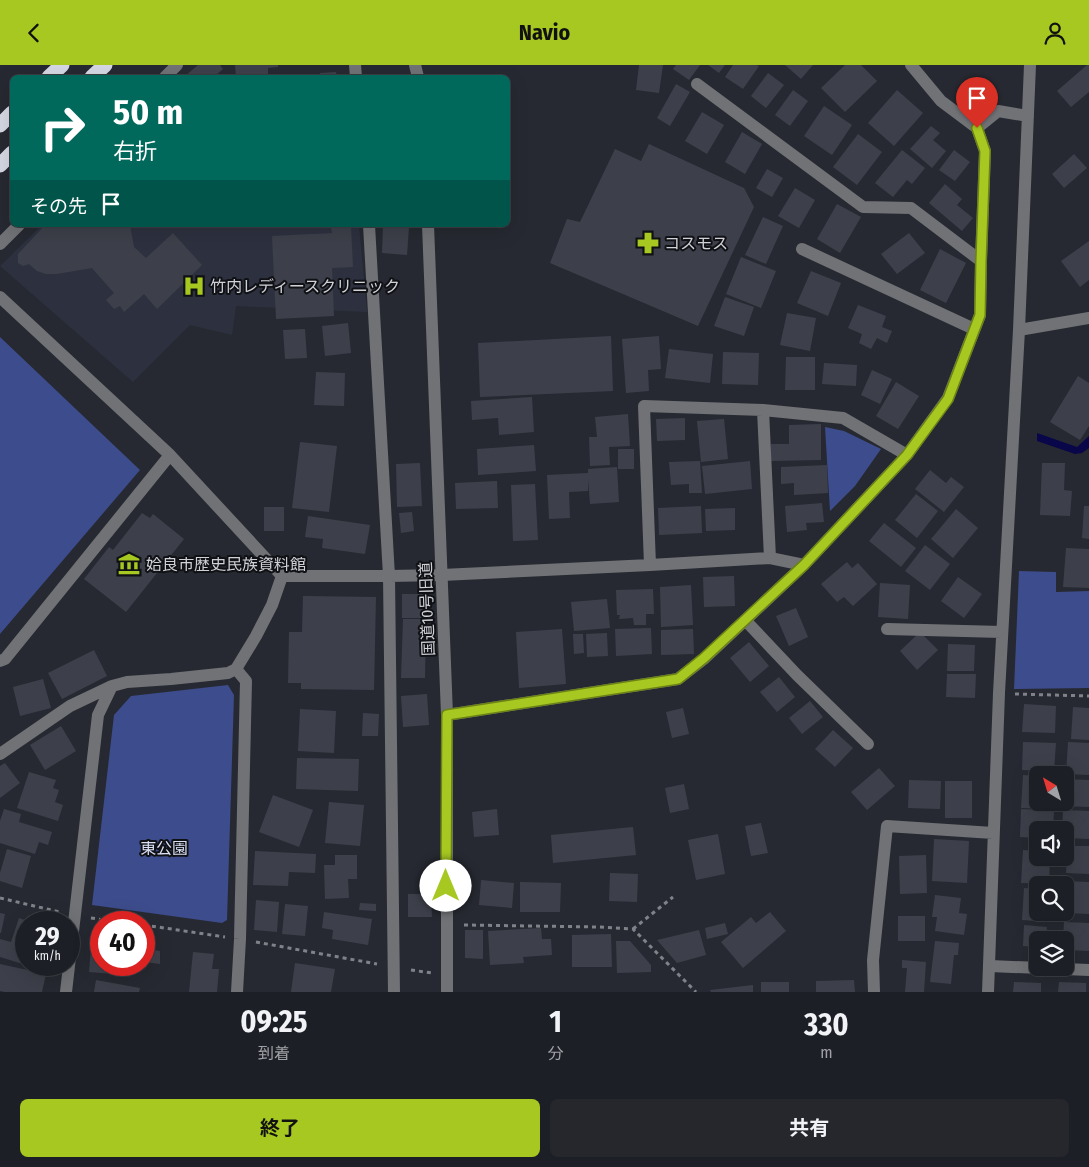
<!DOCTYPE html>
<html lang="ja">
<head>
<meta charset="utf-8">
<style>
	body { margin:0; font-family:"Fira Sans Condensed","Noto Sans JP",sans-serif; background:#25272d; color:#f1f3f6; height:100vh; display:flex; flex-direction:column; font-size:19px; white-space:nowrap }
	* { box-sizing:border-box; margin:0 }
	p { font-size:16px; color:#a0a2a7 }
	.icon { flex:none; width:28px; height:28px; fill:none; stroke:currentColor; stroke-width:2; stroke-linecap:round; stroke-linejoin:round }
	.map { position:relative; height:927px; overflow:hidden }
	.side { display:flex; flex-direction:column; background:#1c1f25; flex:1 }
	.side>* { flex:none }
	.banner { position:absolute; left:10px; top:10px; width:500px; height:152px; border-radius:8px; box-shadow:0 5px 20px #0002,0 0 0 1px #3a3d42; background:#00695c; color:#fff; overflow:hidden }
	.needle { width:32px; rotate:322deg }
	.buttons { position:absolute; left:1029px; top:701px; display:grid; gap:10px }
	.buttons a { display:grid; place-items:center; width:45px; height:45px; border-radius:8px; background:#1c1f25; box-shadow:0 5px 20px #0002,0 0 0 1px #3a3d42; font-size:25px }
	.speed { position:absolute; left:15px; top:846px; display:flex; gap:10px; font-size:25px; font-weight:700; text-align:center }
	.speed>* { display:grid; place-content:center; width:65px; height:65px; border-radius:50%; background:#1c1f25; box-shadow:0 5px 20px #0002,0 0 0 1px #3a3d42; line-height:1 }
	.speed small { font-size:12px; font-weight:400 }
	.speed .limit { border:8px solid #d22; background:#fff; color:#111 }
	.pin { position:absolute; display:grid; place-items:center; width:42px; height:42px; color:#fff; margin:-51px -21px; border-radius:50% 50% 50% 0; rotate:-45deg; box-shadow:0 0 5px #0007 }
	.pin .icon { rotate:45deg }
	.me { position:absolute; width:55px; margin:-28px; rotate:0deg; stroke-linejoin:round; filter:drop-shadow(0 0 4px #0008) }
	.turn { display:flex; align-items:center; gap:18px; height:105px; padding:0 20px; font-size:22px }
	.turn .icon { width:65px; height:65px; stroke-width:2.5 }
	.turn b { display:block; font-size:35px; line-height:42px }
	.then { display:flex; align-items:center; height:48px; padding:0 20px; background:#0003; gap:10px; font-size:19px }
	.eta { display:flex; justify-content:space-evenly; align-items:center; height:85px; text-align:center }
	.eta b { font-size:30px; font-weight:700; line-height:35px }
	.cta { display:flex; gap:10px; margin-top:auto; padding:10px 20px }
	.cta a { flex:1; height:58px; border-radius:8px; background:#a6c821; color:#111; font-size:20px; font-weight:700; line-height:58px; text-align:center }
	.cta a+a { background:#25272d; color:#f1f3f6 }
	header { display:flex; justify-content:space-between; align-items:center; height:65px; padding:0 20px; background:#a6c821; color:#111; font-size:22px; font-weight:700 }
	.map>svg:first-child { display:block }
	.built { fill:#2d313f }
	.green { fill:#3d4c8c }
	.water { fill:#09064a }
	.building { fill:#3d404a }
	.lines { fill:none; stroke-linecap:round; stroke-linejoin:round }
	.path { stroke:#808289; stroke-width:3; stroke-dasharray:4 4; stroke-linecap:butt }
	.minor { stroke:#707276; stroke-width:12 }
	.highway { stroke:#d5d8e4; stroke-width:15 }
	.route-casing { stroke:#6c8215; stroke-width:12 }
	.route { stroke:#a6c821; stroke-width:9 }
	.labels { text-anchor:middle; dominant-baseline:central; stroke-width:4; stroke-linejoin:round; paint-order:stroke }
	.poi-label { font-size:16px; fill:#cfd1d7; stroke:#101115; text-anchor:start }
	.street-label { font-size:16px; fill:#cfd1d7; stroke:#101115 }
	.park-label { font-size:16px; fill:#d9dff4; stroke:#101115 }
</style>
</head>
<body>
<header><svg class="icon" aria-label="back" viewBox="0 0 24 24"><path d="M15 5l-7 7 7 7"/></svg>Navio<svg class="icon" aria-label="person" viewBox="0 0 24 24"><circle cx="12" cy="8" r="4"/><path d="M4 21q1-7 8-7t8 7"/></svg></header>
<div class="map">
<svg width="1089" height="927" viewBox="0 0 1089 927">
	<rect width="100%" height="100%" fill="#262931"/>
	<path class="built" d="M42,160H359L367,247L236,241L232,270L190,260L133,317L0,201Z"/>
	<path class="green" d="M0,272L140,405L0,569Z
		M825,362L844,366L881,384L855,421L830,446Z
		M1019,506L1056,507V527L1089,526V623L1014,624Z
		M228,620L234,630L227,855L222,858L92,840L114,650L131,631Z"/>
	<path class="water" d="M1037,368L1077,382L1089,371V383L1082,388L1075,389L1037,376Z"/>
	<path class="building" d="M198,0H220L223,4L214,12H187L185,11Z
		M235,0H278V2L268,3V12H236Z
		M639,0H663L659,28L636,25Z
		M676,0H700L689,15L673,4Z
		M708,0H725L719,8Z
		M733,0H756L759,1L743,24L725,12Z
		M785,0H813L801,14Z
		M845,0H861L877,16L845,47L821,23Z
		M1087,0H1089V27L1071,42L1057,26Z
		M336,7L337,12H320V8Z
		M768,8L784,20L766,43L751,31Z
		M305,10V12H285V11Z
		M676,19L690,27L670,61L657,53Z
		M793,25L808,36L790,61L775,50Z
		M897,25L923,48L894,81L868,58Z
		M824,41L852,60L832,90L804,71Z
		M702,47L724,60L707,89L685,76Z
		M931,61L940,68L933,75L946,86L932,103L910,84Z
		M742,67L762,79L745,109L725,97Z
		M858,69L882,87L857,120L833,102Z
		M649,79L744,123L754,142L698,261L550,198L567,154L580,157L615,84L641,96Z
		M902,85L925,103L912,119L907,115L893,132L875,118Z
		M954,85L970,97L955,116L939,105Z
		M1074,89L1087,103L1064,123L1052,109Z
		M767,104L783,113L772,132L756,123Z
		M945,119L962,134L957,140L973,153L962,166L929,138Z
		M795,123L815,135L799,163L778,151Z
		M837,139L861,152L840,188L817,174Z
		M763,152L783,161L766,199L745,190Z
		M45,160H130L134,182L146,193L173,168L202,200L157,244L144,229L124,247L120,241L114,244L106,235L114,228L92,203L57,209H46L37,206L29,199L23,201L18,198V189Z
		M383,160L409,162L407,190L382,188Z
		M351,161L353,202L332,203L334,251L276,254L272,171L332,168L331,162Z
		M909,168L925,188L897,209L881,189Z
		M1089,176V215L1080,222L1061,196Z
		M940,184L966,198L946,238L920,225Z
		M741,192L776,206L761,243L726,229Z
		M811,206L841,218L828,251L797,238Z
		M725,232L754,242L744,271L714,261Z
		M858,240L886,251L882,262L892,266L887,278L877,273L871,284L859,278L862,269L848,263Z
		M787,248L816,253L810,286L780,280Z
		M348,258L351,288L325,291L322,261Z
		M305,264L307,293L285,294L283,265Z
		M611,271L613,326L480,332L478,278Z
		M659,271L661,304L648,305L649,326L626,328L622,274Z
		M669,284L713,289L710,318L665,313Z
		M723,287L759,288L758,320L722,319Z
		M786,292H815V325H785Z
		M824,298L857,300L856,321L822,319Z
		M872,305L892,314L880,339L861,330Z
		M316,307L345,308L344,341L314,340Z
		M1078,311L1089,318V361L1080,375L1050,357Z
		M896,317L919,331L898,364L876,351Z
		M532,332L534,367L499,370L498,353L472,355L471,336Z
		M628,349L630,381L609,382L610,400L590,401L589,372H597L595,352Z
		M685,353V375L657,376L656,354Z
		M724,354L728,394L701,397L697,356Z
		M821,359V395L771,396V379H789V360Z
		M300,377L337,381L329,447L292,443Z
		M534,380L536,406L478,410L477,384Z
		M618,384H634V404H618Z
		M700,396L702,428H689V419L671,420L669,397Z
		M750,396L752,424L705,429L702,401Z
		M420,398L422,441L397,442L396,399Z
		M1042,398H1065L1064,425L1072,426L1070,451L1040,450Z
		M827,400L828,428L794,430V418L781,419V402Z
		M617,402L619,437L590,439L588,414V426L569,427L570,453L549,454L547,410L588,408V404Z
		M930,405L946,418L951,412L964,422L944,447L915,424Z
		M497,416L498,443L456,444L455,418Z
		M535,419L538,475L513,476L511,420Z
		M916,429L938,446L917,473L895,455Z
		M822,438L824,457L806,458L807,465L787,467L785,441Z
		M701,441L702,468L659,470L658,443Z
		M1084,441H1089V474L1082,473Z
		M264,442H284V466H264Z
		M735,443V465L706,466L705,444Z
		M956,444L978,463L953,493L931,474Z
		M412,447L414,466L401,468L399,448Z
		M142,448L150,453L153,449L184,474L126,547L84,514L109,482L113,485Z
		M308,451L370,460L365,489L322,483L323,474L305,472Z
		M884,458L916,483L901,502L869,476Z
		M925,480L950,499L930,525L905,506Z
		M1066,483L1089,484V523L1063,522Z
		M847,497L852,503L858,498L877,519L853,541L844,532L837,537L821,519Z
		M734,511L735,541L704,542L703,512Z
		M958,512L982,529L964,553L941,536Z
		M880,518L910,520L908,554L878,552Z
		M691,520L693,560L661,562L660,522Z
		M653,524L654,549H646V560H634L633,553L619,554L620,550H617L616,525Z
		M402,529H424V553H402Z
		M303,531L376,532L374,625L301,624V618H288L289,567H302Z
		M607,534L610,563L574,566L571,537Z
		M796,543L808,572L789,581L776,551Z
		M403,554H426L425,613H401Z
		M651,563L652,589L616,591L615,564Z
		M562,564L566,619L519,623L516,567Z
		M693,564L694,589L661,590V565Z
		M920,567L938,585L917,605L900,586Z
		M607,568L608,591L587,592L586,569Z
		M573,569H583L584,588L574,589Z
		M749,577L769,601L750,617L730,593Z
		M948,579L975,580L974,606H947Z
		M94,585L107,611L62,634L48,608Z
		M947,609H976L975,633L946,632Z
		M779,612L795,632L777,647L760,627Z
		M43,614L51,643L20,651L13,622Z
		M427,629L429,660L403,662L401,631Z
		M810,636L823,652L802,669L789,653Z
		M1024,639L1056,641L1055,668L1022,667Z
		M1073,642L1089,643V675L1071,674Z
		M683,643L689,669L672,673L666,647Z
		M300,644L336,646L334,688L298,686Z
		M363,648L379,649L378,671H362Z
		M61,661L76,686L45,705L30,680Z
		M833,665L853,683L835,702L815,684Z
		M1023,677L1056,678L1054,706L1022,705Z
		M1068,677L1089,678V710L1066,709Z
		M297,693L359,694L358,726L296,724Z
		M5,698L20,718L0,733V701Z
		M879,703L895,721L867,745L851,727Z
		M29,707L56,715L53,723L59,725L55,737L63,740L58,756L17,743Z
		M1023,710L1038,711V738H1049V744L1021,743Z
		M1065,714L1089,715V742L1061,741V738H1065Z
		M909,715L941,716L940,744L908,743Z
		M945,716H972V753H945Z
		M684,719L689,744L670,748L665,723Z
		M273,730L313,745L299,782L259,767Z
		M329,737L364,740L360,781L325,778Z
		M4,744L21,749L19,757L52,767L48,780L39,777L35,789L0,778V756Z
		M497,744L499,770L474,772L472,747Z
		M1021,744L1054,746L1053,765H1038V773L1020,772Z
		M1063,745L1089,746V774L1065,773V765H1062Z
		M761,758L768,788L751,791L745,761Z
		M633,762L636,790L553,798L551,770Z
		M718,769L725,809L696,815L688,775Z
		M934,774L969,776L967,818L932,816Z
		M1068,781H1089V809L1066,808Z
		M7,784L31,791L22,823L0,816V808Z
		M1023,785L1038,786V792H1050L1049,819L1021,818Z
		M255,786L316,789L315,808L289,807L288,821L253,820Z
		M335,790H357V814H348L349,833L325,834L324,800H335Z
		M926,790L927,828L900,829L899,791Z
		M610,808L638,809L637,837L609,836Z
		M481,815L514,818L512,843L479,840Z
		M1064,816L1089,817V849L1065,848Z
		M520,817L561,818L560,847H520Z
		M1024,823L1038,824V848H1050V857L1022,855Z
		M408,829H431L432,852H408Z
		M935,830L961,833L959,848L967,849L964,870L935,866L937,852H932Z
		M256,835L279,837L277,867L254,865Z
		M360,838L376,839V846L359,845Z
		M285,839L308,841L305,871L282,869Z
		M324,847L372,854L368,880L332,874L333,865L322,863Z
		M770,847L786,866L743,903L721,877L751,852L756,858Z
		M0,848L5,849L1,868H0Z
		M898,851H925V876H898Z
		M19,853L31,857L26,858V900L0,892V874L11,877Z
		M1064,857L1089,858V886L1065,885V875H1063Z
		M725,858L728,869L707,874L705,863Z
		M1024,860L1047,862L1046,875H1038V882L1023,881Z
		M541,863L542,874H551L552,890L523,892L524,898L490,900L488,866Z
		M465,865H483V894L465,893Z
		M699,865L706,890L677,898L657,875Z
		M96,868L101,869V900H114L113,909L89,907L91,882H95Z
		M611,869L612,902H572V870Z
		M144,873L155,874L154,885L160,886V899L144,897Z
		M616,876H630L651,900V907L617,908Z
		M935,876L959,878L958,890H954L951,919L930,917Z
		M193,887L214,889L212,904H219L217,927H189Z
		M902,895L926,897L924,927H905L907,903H902Z
		M295,898L335,904L331,927H291Z
		M0,899L46,909L42,927H5L0,926Z
		M96,915L140,923L139,927H94Z
		M854,915L855,927H816V916Z
		M761,917H789V927H761Z
		M1014,917L1041,918V927H1013Z
		M1059,917L1086,918V927H1058Z
		M753,920V927H711L710,925Z"/>
	<g class="lines">
		<path class="path" d="M1015,629L1089,631
			M0,833L60,847
			M91,853L125,858
			M144,860L225,872
			M464,860L599,862L633,864L696,927
			M633,864L673,832
			M256,877L377,899
			M411,905L432,908"/>
		<path class="minor" d="M355,0L356,12
			M415,0L418,12
			M165,12L177,0
			M697,19L863,142L911,143L981,196
			M977,63L998,46L1028,51
			M369,160L389,511L394,927
			M428,160L447,650V927
			M0,179L19,160
			M802,184L974,264
			M0,232L170,390L282,511H389L442,510L650,500L770,493L804,500
			M1019,265L1089,253
			M763,345L770,493
			M650,500L644,341L763,345L843,353L907,390
			M745,555L797,610L868,679
			M887,564L1002,567
			M0,596L5,594L170,390
			M236,604L246,616L240,874L237,927
			M447,650L678,614L705,593L804,500L907,390L948,333L980,250L981,196L985,86L977,63L941,36L911,0
			M0,689L70,641L112,621
			M990,901L1089,905
			M66,927L98,650L112,621L127,617L171,614L228,608L236,604L256,571L272,540L282,511
			M874,927L873,895L887,761L993,768
			M988,927L999,628L1019,265L1030,0"/>
		<path class="highway" d="M49,12L62,0
			M92,12L105,0
			M0,60L12,48
			M0,100L12,88"/>
	</g>
	<g class="lines">
		<g class="route-casing">
			<path id="route" d="M446,821L447,650L678,614L704,593L804,500L907,390L948,334L980,250L981,196L985,86L977,63"/>
		</g>
		<use href="#route" class="route"/>
	</g>
	<defs>
		<g id="pharmacy-bare" transform="scale(1.725)"><path d="M-2-6h4v4h4v4h-4v4h-4v-4h-4v-4h4Z" fill="#a6c821" stroke="#101115" stroke-width="2.5" paint-order="stroke"/></g>
		<g id="hospital-bare" transform="scale(1.725)"><path d="M-5-5h3v3.5h4V-5h3V5h-3V1.5h-4V5h-3Z" fill="#a6c821" stroke="#101115" stroke-width="2.5" paint-order="stroke"/></g>
		<g id="museum-bare" transform="scale(1.725)"><path d="M0-6L6-3V-2H-6V-3ZM-5-1h2V3h-2ZM-1-1h2V3h-2ZM3-1h2V3H3ZM-6 4H6V6H-6Z" fill="#a6c821" stroke="#101115" stroke-width="2.5" paint-order="stroke"/></g>
	</defs>
	<g fill-rule="evenodd">
		<use href="#pharmacy-bare" x="648" y="178"/>
		<use href="#hospital-bare" x="194" y="221"/>
		<use href="#museum-bare" x="129" y="499"/>
	</g>
	<g class="labels">
		<g class="poi-label">
			<text x="664" y="178">コスモス</text>
			<text x="210" y="221">竹内レディースクリニック</text>
			<text x="146" y="499">姶良市歴史民族資料館</text>
		</g>
		<g class="street-label">
			<text transform="translate(427 544) rotate(-92)">国道10号旧道</text>
		</g>
		<g class="park-label">
			<text x="164" y="783">東公園</text>
		</g>
	</g>
</svg>
<div class="buttons">
<a><svg class="needle" viewBox="-14 -14 28 28"><path d="M0-13l5 13h-10z" fill="#e53935"/><path d="M0 13l5-13h-10z" fill="#a0a2a7"/></svg></a>
<a><svg class="icon" aria-label="sound" viewBox="0 0 24 24"><path d="M4 9h4l5-4v14l-5-4H4zM17 9q2 3 0 6"/></svg></a>
<a><svg class="icon" aria-label="search" viewBox="0 0 24 24"><circle cx="10" cy="10" r="6"/><path d="M15 15l6 6"/></svg></a>
<a><svg class="icon" aria-label="layers" viewBox="0 0 24 24"><path d="M12 4l9 5-9 5-9-5zM3 14l9 5 9-5"/></svg></a>
</div>
<div class="speed"><div>29<small>km/h</small></div><div class="limit">40</div></div>
<div class="pin" style="left:977px;top:63px;background:#d93025"><svg class="icon" aria-label="arrive" viewBox="0 0 24 24"><path d="M6 21V4h12l-3 4 3 4H6"/></svg></div>
<svg class="me" style="left:446px;top:821px" viewBox="-20 -20 40 40"><circle r="19" fill="#fff"/><path d="M0-13L10 11 0 6-10 11z" fill="#a6c821"/></svg>
<div class="banner">
<div class="turn"><svg class="icon" aria-label="right" viewBox="0 0 24 24"><path d="M7 20v-9h11M14 6l5 5-5 5"/></svg><div><b>50 m</b>右折</div></div>
<div class="then">その先<svg class="icon" aria-label="arrive" viewBox="0 0 24 24"><path d="M6 21V4h12l-3 4 3 4H6"/></svg></div>
</div>
</div>
<section class="side">
<div class="eta">
<div><b>09:25</b><p>到着</p></div>
<div><b>1</b><p>分</p></div>
<div><b>330</b><p>m</p></div>
</div>
<div class="cta"><a>終了</a><a>共有</a></div>
</section>
</body>
</html>
